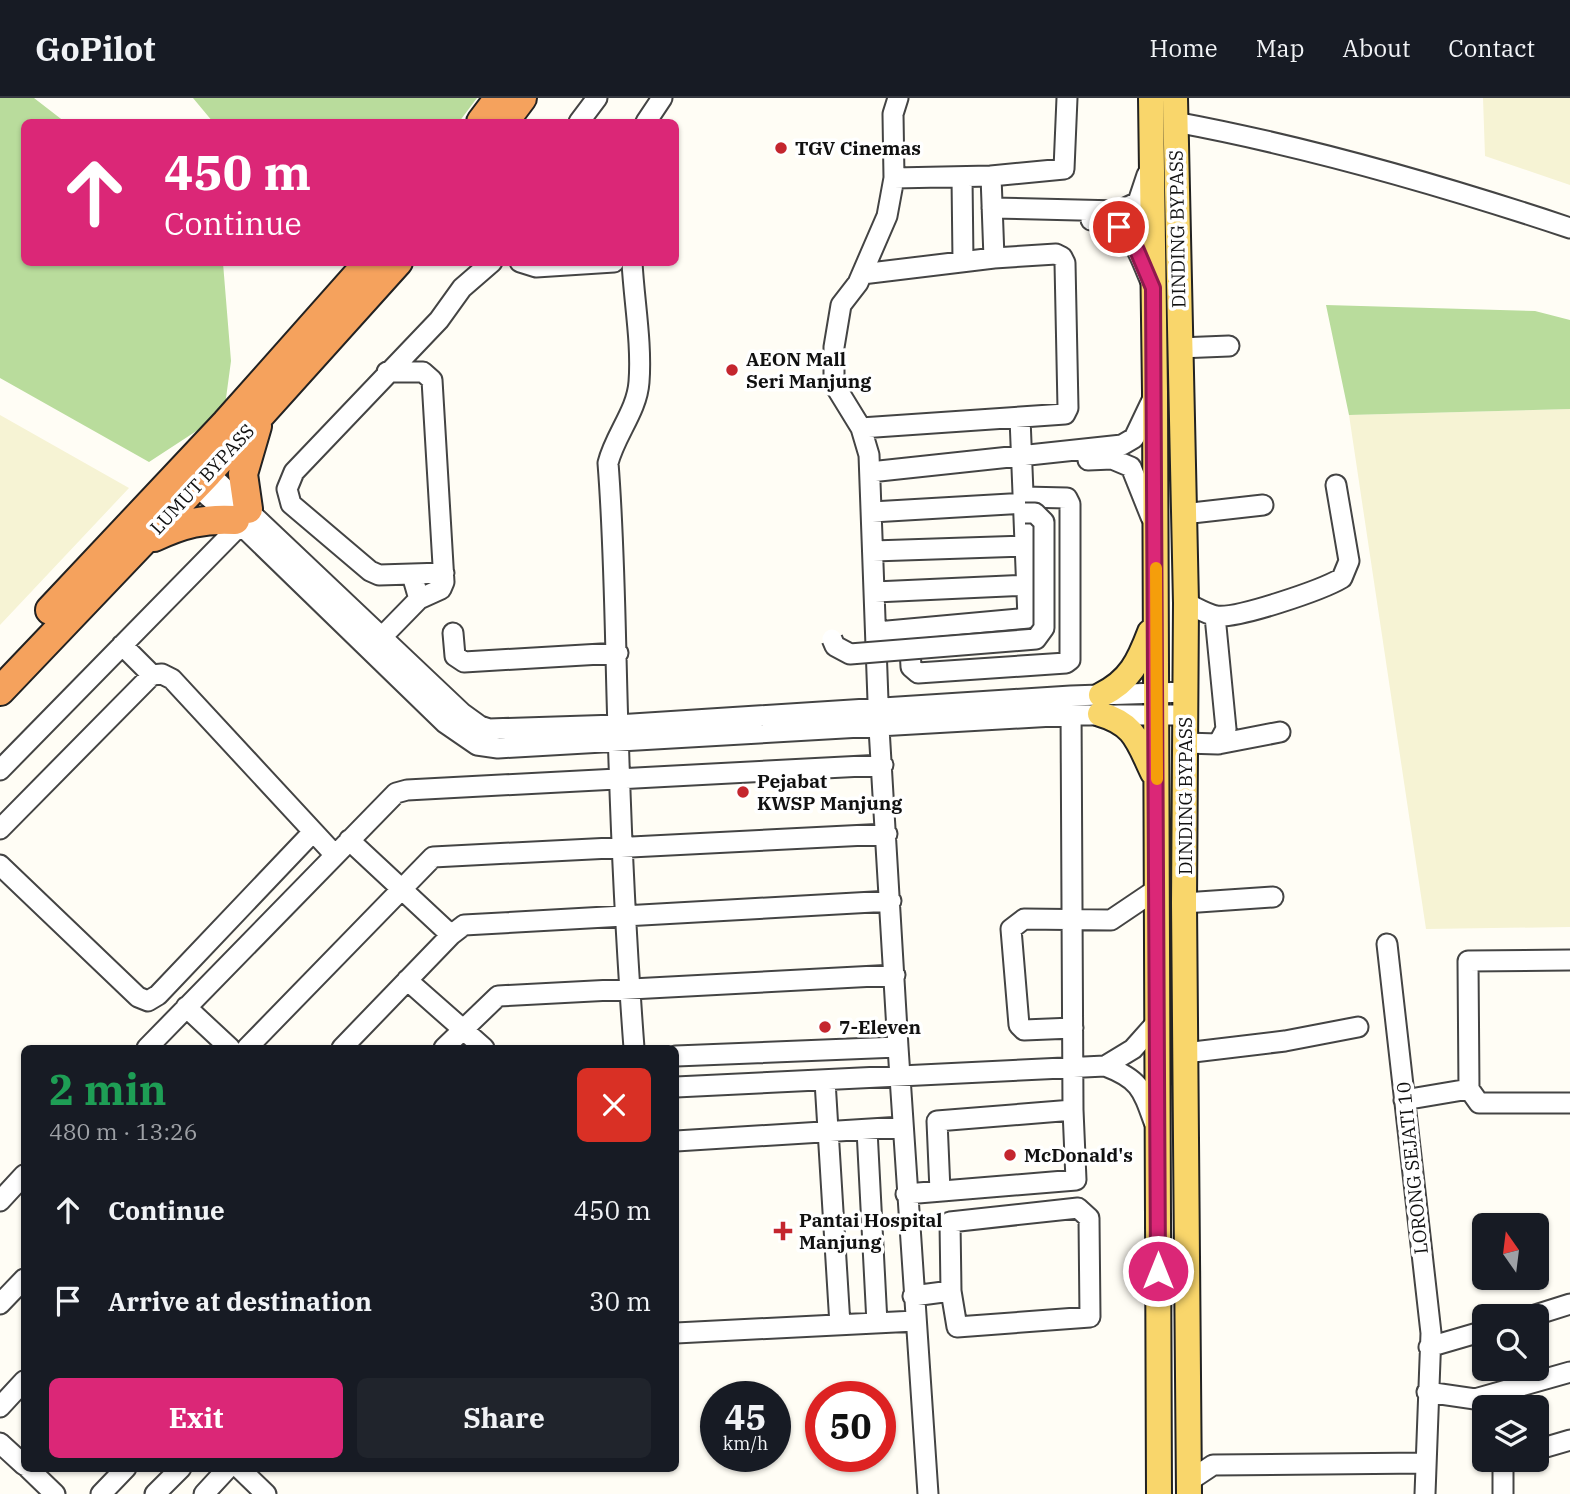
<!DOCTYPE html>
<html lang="en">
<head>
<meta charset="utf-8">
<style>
	body { margin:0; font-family:"IBM Plex Serif",serif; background:#20242c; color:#f1f3f6; height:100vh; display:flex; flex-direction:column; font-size:26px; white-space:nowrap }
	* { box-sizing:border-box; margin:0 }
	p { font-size:23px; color:#9ea1a6 }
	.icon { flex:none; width:38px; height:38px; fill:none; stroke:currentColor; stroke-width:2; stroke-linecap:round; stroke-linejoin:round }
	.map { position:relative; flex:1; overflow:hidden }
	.panel { position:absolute; left:21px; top:947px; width:658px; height:427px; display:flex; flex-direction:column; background:#171b24; border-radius:10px; box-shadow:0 2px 5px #0004 }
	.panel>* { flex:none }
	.hud { position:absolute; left:21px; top:21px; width:658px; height:147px; border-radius:10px; box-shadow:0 2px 5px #0004; background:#db2777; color:#fff; overflow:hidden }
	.needle { width:46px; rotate:346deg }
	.buttons { position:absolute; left:1472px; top:1115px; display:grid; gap:14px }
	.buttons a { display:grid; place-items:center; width:77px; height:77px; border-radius:10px; background:#171b24; box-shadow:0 2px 5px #0004; font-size:35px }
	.speed { position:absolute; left:700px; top:1283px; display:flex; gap:14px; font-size:35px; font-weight:700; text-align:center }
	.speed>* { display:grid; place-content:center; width:91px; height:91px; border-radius:50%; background:#171b24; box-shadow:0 2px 5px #0004; line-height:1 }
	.speed small { font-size:18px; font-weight:400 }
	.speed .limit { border:10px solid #d22; background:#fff; color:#111 }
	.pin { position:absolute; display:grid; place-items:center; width:60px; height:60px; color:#fff; margin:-30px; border:4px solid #fff; border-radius:50%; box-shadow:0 2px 7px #0007 }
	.me { position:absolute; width:77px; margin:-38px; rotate:0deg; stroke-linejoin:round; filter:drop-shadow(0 0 5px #0008) }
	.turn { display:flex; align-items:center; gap:24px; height:147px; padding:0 28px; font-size:32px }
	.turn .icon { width:91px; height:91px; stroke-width:2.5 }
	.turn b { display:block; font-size:49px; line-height:60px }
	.round { display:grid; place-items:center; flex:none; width:74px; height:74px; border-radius:10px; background:#20242c }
	.summary { display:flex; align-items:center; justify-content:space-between; height:119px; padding:0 28px }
	h1 { font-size:42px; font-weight:800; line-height:52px; color:#1e9e55 }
	.cta { display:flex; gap:14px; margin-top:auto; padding:14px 28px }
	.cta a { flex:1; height:80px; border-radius:10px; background:#db2777; color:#fff; font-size:28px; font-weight:800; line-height:80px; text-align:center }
	.cta a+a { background:#20242c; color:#f1f3f6 }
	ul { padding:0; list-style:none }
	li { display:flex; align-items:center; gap:21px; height:91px; padding:0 28px }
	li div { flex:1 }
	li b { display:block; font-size:26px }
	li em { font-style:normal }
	header { display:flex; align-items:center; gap:42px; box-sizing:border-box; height:98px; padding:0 35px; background:#171b24; border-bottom:2px solid #363941 }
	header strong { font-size:33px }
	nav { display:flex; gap:38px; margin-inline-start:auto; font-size:24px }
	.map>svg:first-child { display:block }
	.farmland { fill:#f6f3d4 }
	.forest { fill:#b9dc9c }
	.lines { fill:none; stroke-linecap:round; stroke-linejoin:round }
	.minor-casing { stroke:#444; stroke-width:23 }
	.major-casing { stroke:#222; stroke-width:28 }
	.highway-casing { stroke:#222; stroke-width:32 }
	.minor { stroke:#fff; stroke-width:19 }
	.major { stroke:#f9d66b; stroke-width:24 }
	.highway { stroke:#f5a25d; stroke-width:28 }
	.minor-bridge-casing { stroke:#444; stroke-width:23; stroke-linecap:butt }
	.minor-bridge { stroke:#fff; stroke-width:19 }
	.route-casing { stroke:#8e194d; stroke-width:18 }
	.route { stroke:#db2777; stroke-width:12 }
	.slow { stroke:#f59e0b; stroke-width:12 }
	.poi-dot { fill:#c4262e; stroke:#fff; stroke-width:2.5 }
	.labels { text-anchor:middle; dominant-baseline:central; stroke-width:7; stroke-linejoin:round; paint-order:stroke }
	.poi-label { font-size:19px; font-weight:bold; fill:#111; stroke:#fff; text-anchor:start }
	.street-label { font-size:19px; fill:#111; stroke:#fff }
</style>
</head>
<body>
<header>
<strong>GoPilot</strong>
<nav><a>Home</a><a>Map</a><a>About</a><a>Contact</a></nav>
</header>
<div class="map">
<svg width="1570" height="1396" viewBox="0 0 1570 1396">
	<rect width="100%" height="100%" fill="#fffdf5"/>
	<path class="farmland" d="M1483,0H1570V87L1485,58Z
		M1570,311V829L1426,831L1349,317Z
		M0,317L129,390L0,527Z"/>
	<path class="forest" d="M0,0H34L65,24H24V164L223,165L231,263L224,315L149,364L0,280Z
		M193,0H477L459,24H213Z
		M1326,207L1535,213L1570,222V311L1349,317Z"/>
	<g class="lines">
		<g class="minor-casing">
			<path id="minor" d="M579,24L597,0
				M646,24L662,0
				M1175,24C1310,49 1441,87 1570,130
				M962,79L963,163
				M894,80L991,78
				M992,110L1119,113L1138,104L1147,77
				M1091,122C1132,125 1136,150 1150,182
				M520,164L536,169L614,164
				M632,164C634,203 642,245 639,284C637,313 615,337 608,365C615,453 615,542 618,631C621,737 626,844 634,950
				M862,176L994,160
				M1179,250L1229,248
				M387,274H423L432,282L444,484L441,491L419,501L412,477
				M861,330L1065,316L1068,310L1065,165L1062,159L1056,156L994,160L991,78L1064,71L1067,0
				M1088,362L1112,361L1131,369L1151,419
				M201,368L462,615L480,628L489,631L617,627L1071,598L1186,594
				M870,374L1122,347L1134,340L1154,298
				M187,380L241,427L445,625L477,647L498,650L1071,617H1186
				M872,414L1025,405
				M1183,416L1263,407
				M873,453L1025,448
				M444,475L379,477L370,473L291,406L287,391L294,374L439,222L462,190L492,164
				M875,494L1027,487
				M1186,505C1195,509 1206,516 1216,518C1237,521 1322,492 1342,480L1349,463L1336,387
				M909,532L911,569L918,575L1066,565L1070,562V406L1067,400L1024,399
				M877,534L1028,520L1020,320
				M453,535L455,558L464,564L618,555
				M376,545L419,501
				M122,547L152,577L162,576L172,581L335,757
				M1071,606L1073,1012
				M1185,645L1218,646L1226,631L1215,518
				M1218,646L1280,634
				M0,672L249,418
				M0,731L152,577
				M349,742L451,837
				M0,767L138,899L148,903L158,897L312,735
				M1184,805L1273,799
				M1387,846L1431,1235L1425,1396
				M1570,862L1468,863L1469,991L1479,1005H1570
				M407,882L484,950
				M186,909L230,950
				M1073,930L1024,932L1019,927L1011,831L1024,821L1111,822L1157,791
				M898,949L928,1396
				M147,950L396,695L407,692L883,667
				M247,950L433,759L887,736
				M342,950L451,837L464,827L891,803
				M444,950L498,898L895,877
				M1185,955L1285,943L1358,929
				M676,958L898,949L879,630L869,357L861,330L834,286V249L841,207L858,185L887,118L894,80L893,16L898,0
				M1105,968C1139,981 1142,990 1154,1024
				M825,983L840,1227
				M676,989L1105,968L1133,951L1157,924
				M1404,1002L1469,991
				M867,1032L877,1225
				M676,1043L902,1029
				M906,1096L1076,1082L1073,1012L937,1023L940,1093
				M0,1103L24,1077
				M1078,1110L1089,1120L1090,1219L957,1229L951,1193L950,1124Z
				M913,1198L951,1193
				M0,1206L24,1181
				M1532,1218L1570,1206
				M676,1235L915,1223
				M1429,1249L1484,1233
				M1427,1294L1475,1301L1570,1274
				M0,1309L24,1283
				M0,1345L24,1367
				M1536,1352L1570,1342
				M28,1370L55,1396
				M239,1370L266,1396
				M1189,1383L1213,1367L1425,1365
				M101,1396L126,1370
				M155,1396L181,1370
				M204,1396L228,1370
				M1503,1396V1363L1507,1362"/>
		</g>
		<g class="major-casing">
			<path id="major" d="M1151,0L1155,294L1159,1396
				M1175,0L1186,505L1184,805L1189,1396
				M1101,597C1130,583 1139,563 1150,534
				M1100,616C1135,626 1138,644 1153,675"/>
		</g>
		<g class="highway-casing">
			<path id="highway" d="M481,24L499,0
				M504,24L522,0
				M248,411L243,376L257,328
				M154,439C182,426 204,420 235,422
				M50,512L226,325L369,164
				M0,593L208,375L398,164"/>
		</g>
		<use href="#minor" class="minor"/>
		<use href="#major" class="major"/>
		<use href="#highway" class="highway"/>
		<g class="minor-bridge-casing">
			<path id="minor-bridge" d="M832,541L835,548L850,556L1036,541L1044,530V424L1035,415H1025"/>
		</g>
		<use href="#minor-bridge" class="minor-bridge"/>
	</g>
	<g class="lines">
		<g class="route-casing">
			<path id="route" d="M1119,129L1130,136L1153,190L1158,1173"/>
		</g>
		<use href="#route" class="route"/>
		<path class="slow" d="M1156,470L1157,681"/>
	</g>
	<g class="poi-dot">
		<circle cx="781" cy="50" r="7"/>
		<circle cx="732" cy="272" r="7"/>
		<circle cx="743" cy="694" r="7"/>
		<circle cx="825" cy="929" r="7"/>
		<circle cx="1010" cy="1057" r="7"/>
		<path d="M779.5 1122.5h7v7h7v7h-7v7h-7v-7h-7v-7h7z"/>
	</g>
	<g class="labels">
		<g class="poi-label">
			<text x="795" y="50">TGV Cinemas</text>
			<text x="746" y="261">AEON Mall<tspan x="746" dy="22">Seri Manjung</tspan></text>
			<text x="757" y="683">Pejabat<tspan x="757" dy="22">KWSP Manjung</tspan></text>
			<text x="839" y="929">7-Eleven</text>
			<text x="1024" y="1057">McDonald's</text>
			<text x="799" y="1122">Pantai Hospital<tspan x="799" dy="22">Manjung</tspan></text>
		</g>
		<g class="street-label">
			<text transform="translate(1177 131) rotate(-91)">DINDING BYPASS</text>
			<text transform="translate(202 381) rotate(-47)">LUMUT BYPASS</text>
			<text transform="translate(1185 698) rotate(-90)">DINDING BYPASS</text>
			<text transform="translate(1412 1070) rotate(-96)">LORONG SEJATI 10</text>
		</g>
	</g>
</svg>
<div class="buttons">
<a><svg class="needle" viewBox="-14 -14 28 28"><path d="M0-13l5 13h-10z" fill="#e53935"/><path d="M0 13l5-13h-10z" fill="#9ea1a6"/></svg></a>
<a><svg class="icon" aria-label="search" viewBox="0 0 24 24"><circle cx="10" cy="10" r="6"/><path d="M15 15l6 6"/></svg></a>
<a><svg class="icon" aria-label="layers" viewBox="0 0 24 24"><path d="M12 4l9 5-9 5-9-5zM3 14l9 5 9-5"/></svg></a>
</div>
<div class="speed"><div>45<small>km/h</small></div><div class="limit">50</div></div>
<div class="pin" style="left:1119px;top:129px;background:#d93025"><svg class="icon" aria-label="arrive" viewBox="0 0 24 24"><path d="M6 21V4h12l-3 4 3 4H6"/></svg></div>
<svg class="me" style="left:1158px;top:1173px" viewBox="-20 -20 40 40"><circle r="17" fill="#db2777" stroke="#fff" stroke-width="3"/><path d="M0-11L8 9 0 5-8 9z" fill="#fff"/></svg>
<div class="hud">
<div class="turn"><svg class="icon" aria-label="ahead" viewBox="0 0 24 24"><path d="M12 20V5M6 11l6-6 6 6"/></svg><div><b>450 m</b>Continue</div></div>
</div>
<section class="panel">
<div class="summary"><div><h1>2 min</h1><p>480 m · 13:26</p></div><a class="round" style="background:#d93025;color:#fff"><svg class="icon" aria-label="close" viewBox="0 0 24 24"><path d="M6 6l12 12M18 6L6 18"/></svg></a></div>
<ul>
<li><svg class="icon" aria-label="ahead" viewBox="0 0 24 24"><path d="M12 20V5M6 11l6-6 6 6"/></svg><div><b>Continue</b></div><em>450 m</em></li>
<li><svg class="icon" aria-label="arrive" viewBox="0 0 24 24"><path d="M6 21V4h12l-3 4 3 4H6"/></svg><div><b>Arrive at destination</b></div><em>30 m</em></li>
</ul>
<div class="cta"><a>Exit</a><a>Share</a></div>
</section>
</div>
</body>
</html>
